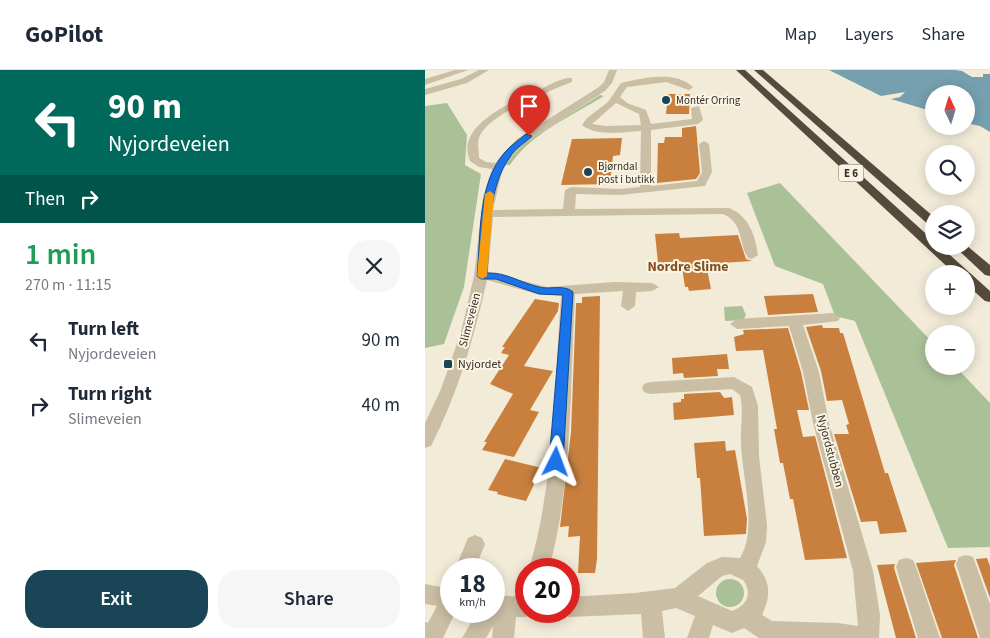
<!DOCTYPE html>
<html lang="en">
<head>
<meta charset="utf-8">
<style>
	body { margin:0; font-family:"Source Sans 3",sans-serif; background:#f6f6f7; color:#1f2937; height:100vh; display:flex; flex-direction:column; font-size:19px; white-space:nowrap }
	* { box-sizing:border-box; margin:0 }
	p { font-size:16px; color:#747a83 }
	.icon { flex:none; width:28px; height:28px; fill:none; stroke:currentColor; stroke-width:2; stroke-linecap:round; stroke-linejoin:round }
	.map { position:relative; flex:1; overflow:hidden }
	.details { display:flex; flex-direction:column; background:#fff; width:425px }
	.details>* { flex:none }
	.banner { background:#00695c; color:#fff; overflow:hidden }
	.needle { width:32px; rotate:356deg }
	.controls { position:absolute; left:500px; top:15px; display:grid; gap:10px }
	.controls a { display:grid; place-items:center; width:50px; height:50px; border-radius:50%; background:#fff; box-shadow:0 2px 12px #0003; font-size:25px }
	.speed { position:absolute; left:15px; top:488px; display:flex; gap:10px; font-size:25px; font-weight:700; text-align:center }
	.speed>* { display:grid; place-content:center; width:65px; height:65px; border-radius:50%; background:#fff; box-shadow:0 2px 12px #0003; line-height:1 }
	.speed small { font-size:12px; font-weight:400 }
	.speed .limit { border:8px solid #d22; background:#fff; color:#111 }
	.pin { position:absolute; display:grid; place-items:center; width:42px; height:42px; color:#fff; margin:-51px -21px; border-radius:50% 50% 50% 0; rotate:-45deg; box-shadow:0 0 5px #0007 }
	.pin .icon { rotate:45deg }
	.me { position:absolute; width:55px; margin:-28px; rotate:3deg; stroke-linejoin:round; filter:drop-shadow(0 0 4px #0008) }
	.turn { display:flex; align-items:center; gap:18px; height:105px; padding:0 25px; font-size:22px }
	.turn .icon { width:65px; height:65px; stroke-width:2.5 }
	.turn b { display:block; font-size:35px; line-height:42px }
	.then { display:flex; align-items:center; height:48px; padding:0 25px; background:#0003; gap:10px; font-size:19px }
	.round { display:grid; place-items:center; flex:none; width:52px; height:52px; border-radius:20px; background:#f6f6f7 }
	.overview { display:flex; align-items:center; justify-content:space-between; height:85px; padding:0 25px }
	h1 { font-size:30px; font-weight:600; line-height:38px; color:#1e9e55 }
	.action { display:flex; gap:10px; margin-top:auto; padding:10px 25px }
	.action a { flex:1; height:58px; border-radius:20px; background:#1a4557; color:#fff; font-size:20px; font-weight:600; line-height:58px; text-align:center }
	.action a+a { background:#f6f6f7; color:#1f2937 }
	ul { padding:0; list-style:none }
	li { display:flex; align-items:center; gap:15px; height:65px; padding:0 25px }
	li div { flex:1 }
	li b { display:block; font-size:19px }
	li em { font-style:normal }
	header { display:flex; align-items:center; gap:30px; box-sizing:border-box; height:70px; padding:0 25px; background:#fff; border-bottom:1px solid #e0e1e3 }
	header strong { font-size:24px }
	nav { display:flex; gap:28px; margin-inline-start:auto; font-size:18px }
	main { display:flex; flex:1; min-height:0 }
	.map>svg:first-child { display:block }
	.green { fill:#aac198 }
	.water { fill:#76a0af }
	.building { fill:#c9803e }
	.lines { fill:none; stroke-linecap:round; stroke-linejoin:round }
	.minor { fill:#cabea4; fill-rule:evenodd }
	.highway { fill:#564a3c; fill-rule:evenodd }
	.route { fill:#1a73e8; stroke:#114b97 }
	.slow { fill:#f59e0b }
	.poi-dot { fill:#1a4557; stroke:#f9f4e4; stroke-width:2 }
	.labels { text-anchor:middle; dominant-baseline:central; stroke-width:4; stroke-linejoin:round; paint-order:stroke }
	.far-poi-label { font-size:11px; fill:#352e26; stroke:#f9f4e4; text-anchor:start }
	.shield { fill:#f9f4e4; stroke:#70695f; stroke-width:1 }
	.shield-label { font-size:11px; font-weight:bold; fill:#352e26 }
	.street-label { font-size:12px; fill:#352e26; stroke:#f9f4e4 }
	.poi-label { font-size:12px; fill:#352e26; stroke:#f9f4e4; text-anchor:start }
	.neighbourhood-label { font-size:14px; font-weight:bold; fill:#864e1d; stroke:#f9f4e4 }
</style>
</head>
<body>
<header>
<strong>GoPilot</strong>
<nav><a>Map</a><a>Layers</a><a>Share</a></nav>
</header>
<main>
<section class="details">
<div class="banner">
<div class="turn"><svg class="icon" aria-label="left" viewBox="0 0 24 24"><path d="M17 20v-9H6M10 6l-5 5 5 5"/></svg><div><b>90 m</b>Nyjordeveien</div></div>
<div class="then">Then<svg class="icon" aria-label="right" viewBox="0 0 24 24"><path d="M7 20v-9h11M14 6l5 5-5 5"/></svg></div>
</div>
<div class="overview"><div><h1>1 min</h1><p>270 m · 11:15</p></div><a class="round"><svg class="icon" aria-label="close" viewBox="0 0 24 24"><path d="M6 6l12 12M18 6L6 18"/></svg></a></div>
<ul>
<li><svg class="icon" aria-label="left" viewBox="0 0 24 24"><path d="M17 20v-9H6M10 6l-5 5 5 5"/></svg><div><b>Turn left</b><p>Nyjordeveien</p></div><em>90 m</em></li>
<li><svg class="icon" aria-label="right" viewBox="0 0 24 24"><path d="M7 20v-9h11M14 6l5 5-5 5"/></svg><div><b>Turn right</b><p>Slimeveien</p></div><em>40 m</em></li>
</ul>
<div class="action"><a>Exit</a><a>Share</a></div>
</section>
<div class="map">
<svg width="565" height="568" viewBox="0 0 565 568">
	<rect width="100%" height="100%" fill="#f2ebd8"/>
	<path class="green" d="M175,25L179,26C147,46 106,63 85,95H80L99,73Z
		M22,33L42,65L40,95L56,104L39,217L19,274L0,278V36Z
		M355,113L509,274V296H530L565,333V477L523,478L430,251L410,246L398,214L350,196L322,123Z
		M317,236L321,245L318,250L300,251L299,237Z
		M291 523a14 14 0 1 1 28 0a14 14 0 1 1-28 0Z"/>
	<path class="water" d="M404,0H530L537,1L547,7H558V4H565V62L555,56L541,53V24H509V42L466,29L475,27L480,22L456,26Z"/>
	<path class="building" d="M243,24H265L264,44H241Z
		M271,56L275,103L271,109L232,113L233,73H239L240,67H257V58Z
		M197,68L195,85L188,86L185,114L136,115L147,69Z
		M254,163L255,168L313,165L321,189L327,191L281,194L286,219L264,221L263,217H260L256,191L233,193L230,164Z
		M388,224L393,242L343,245L339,226Z
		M175,226L172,489L170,503H153L155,466L143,467L144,456L135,457L146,362L151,233H157V227Z
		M110,229L134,233L133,241L99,296L128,301L105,340L114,342L89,387L57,380L62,372H59L88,324L65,314L84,285L76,283L80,277H77Z
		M397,255L398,258H414L415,263H418L460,403H463L482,462L455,464L452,451L436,452L409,364H424L421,355L424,354L417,330L402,331L396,301L381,257Z
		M363,258L376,302L384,340H372L378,367L390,366L422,488L380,490L368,429H365L358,393H355L349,359H352L338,280L311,281L309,267L319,264L318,260Z
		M302,284L304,299H292L293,306L259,308L258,303L248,304L247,288Z
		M295,322L299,328L307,327L309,345L249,350L248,333L256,332V329H259V324Z
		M300,371L301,381L310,380L322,449L321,464L279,466L275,408H272L269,373Z
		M80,389L117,398L101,431L72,424L73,422L63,420Z
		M562,488L565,496V528L551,489Z
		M531,490L529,495L553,568H517L491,493Z
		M470,494L469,498L491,568H471L452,495Z"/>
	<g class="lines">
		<path class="minor" d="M30,0H43L0,15V9Z
			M54,0H64L42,13L0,25V19L36,9Z
			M184,0H192L187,13L180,21L100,73L78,97L68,140L138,139L140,120L146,117L195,119L215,117L216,61C199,62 171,67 157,55L162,48L183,32L196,13C217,8 251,0 268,17L264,20L241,12L202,17L195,27L202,33L221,40L226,54L267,49L266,38L274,36L278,50L273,54L226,60V116L272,111L277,102L274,74L279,71L284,74L287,102L280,116L195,125L151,124L150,139L304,138C324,146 330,165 333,185L327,189L323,188C313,172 319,153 298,144L68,147L63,202L122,217L189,212L227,213L234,217L227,221L211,222L210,236L203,241L196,236L198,221L150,224C145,315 148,410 124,499H104C130,411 129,316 136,226L112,224L62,210C49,268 33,323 6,376L0,378V353L16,319L36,262L49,206L58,127L67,99L54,97L45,91C29,55 89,31 114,20C123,16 137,7 147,8V12C125,21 62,44 54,68C52,74 54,82 54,88L61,92L70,93L92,69L174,17L179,12ZM191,33L214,44L216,55L181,56L167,54Z
			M408,243L415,248L413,251L378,255L394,302L404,353L448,501L455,545L454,568H334L319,558L307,563L288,555L284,568H262L270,546L251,538L237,541L240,568H218L216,544L144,547L137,544L135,541H144V527L210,523L250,518L282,493L297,487L315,488C333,460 317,406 316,374C315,358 319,341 315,325L307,319L225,324L219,322L217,318L219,314L225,312L309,307L327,317L333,336L334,386L342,455L341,472L332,496C346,512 346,526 337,545L347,551L413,553L433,556L428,501L388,353L378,302L364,256L312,259L305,254L312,249ZM305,504L318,510C328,523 322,536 307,541L273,526L297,506Z
			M50,465L57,468L60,474L50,499H30L43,468Z
			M541,485L548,487L565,534V568H555L531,494L534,487Z
			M481,488L488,490L491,497L515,568H493L471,497L474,490Z
			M0,514L26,519V541H31L18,568H0V552L3,553L12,536L0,534Z
			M69,525L101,527V541H110L108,544L101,547H91L89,568H67L68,556L61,568H37L53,541H69Z"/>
		<path class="highway" d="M311,0H320L509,171V176H515L565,221V232L560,231L541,214V204H530Z
			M329,0H338L509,147V157L505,156Z
			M541,175L565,195V206L560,205L529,176Z"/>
	</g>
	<path class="route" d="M101,64L107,66C100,73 90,78 85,87C62,119 65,165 62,203C81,202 96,213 114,217C124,220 140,214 148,222L138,392L136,396H126L124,392L138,225L114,224L71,209H56L52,206C56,166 52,114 80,82C86,75 94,70 101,64Z"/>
	<path class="slow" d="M65,121L69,124L62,206L57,209L52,206L60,124Z"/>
	<g class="poi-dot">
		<circle cx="241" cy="30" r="5"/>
		<circle cx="163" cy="102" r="5"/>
		<rect x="18" y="289" width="10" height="10" rx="2.5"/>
	</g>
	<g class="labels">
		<g class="far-poi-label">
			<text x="251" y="30">Montér Orring</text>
			<text x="173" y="96">Bjørndal<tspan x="173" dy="13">post i butikk</tspan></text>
		</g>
		<rect class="shield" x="413.5" y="94.5" width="25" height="17" rx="4"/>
		<g class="shield-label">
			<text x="426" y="103">E 6</text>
		</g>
		<g class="street-label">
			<text transform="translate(45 250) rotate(-75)">Slimeveien</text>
			<text transform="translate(405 381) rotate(75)">Nyjordstubben</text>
		</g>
		<g class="poi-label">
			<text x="33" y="294">Nyjordet</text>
		</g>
		<g class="neighbourhood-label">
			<text x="263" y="197">Nordre Slime</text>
		</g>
	</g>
</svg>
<div class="controls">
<a><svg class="needle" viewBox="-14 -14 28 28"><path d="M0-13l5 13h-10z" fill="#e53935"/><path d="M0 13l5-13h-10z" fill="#747a83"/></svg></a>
<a><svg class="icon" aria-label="search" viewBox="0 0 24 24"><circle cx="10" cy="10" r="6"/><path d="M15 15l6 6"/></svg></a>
<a><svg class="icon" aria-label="layers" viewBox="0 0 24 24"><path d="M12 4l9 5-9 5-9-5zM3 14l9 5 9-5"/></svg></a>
<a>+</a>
<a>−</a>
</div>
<div class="speed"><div>18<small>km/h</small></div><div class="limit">20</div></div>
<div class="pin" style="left:104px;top:66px;background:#d93025"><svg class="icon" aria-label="arrive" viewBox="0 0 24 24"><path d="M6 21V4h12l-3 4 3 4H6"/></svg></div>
<svg class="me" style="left:131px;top:392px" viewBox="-20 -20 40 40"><path d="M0-17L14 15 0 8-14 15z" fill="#1a73e8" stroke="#fff" stroke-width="4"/></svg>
</div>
</main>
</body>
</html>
